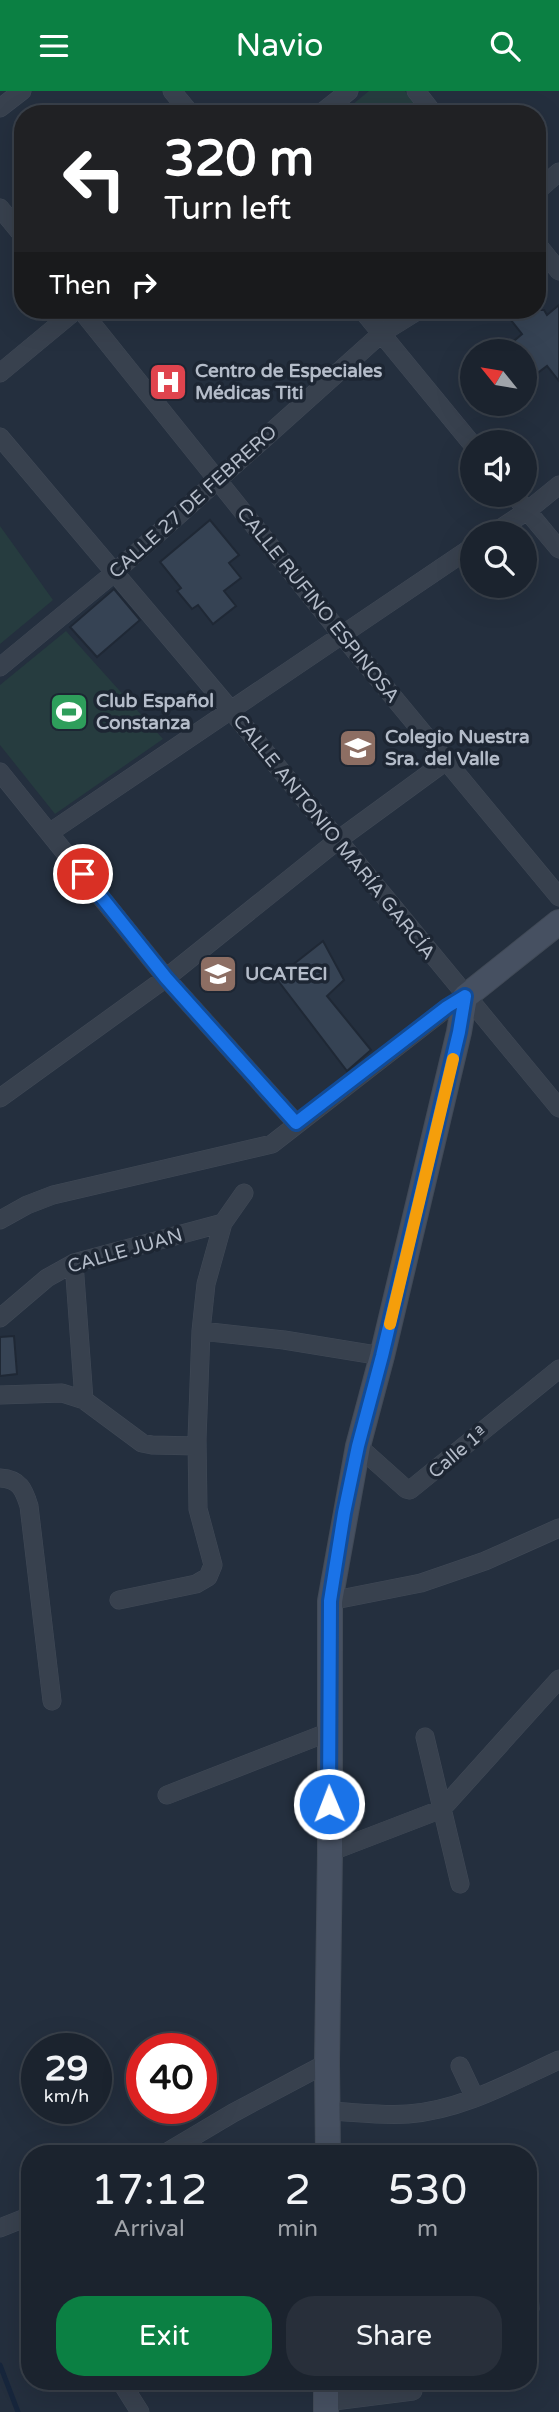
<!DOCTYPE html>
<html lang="en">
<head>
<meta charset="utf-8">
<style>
	body { margin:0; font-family:"Varela Round",sans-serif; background:#282f3a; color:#f1f3f6; height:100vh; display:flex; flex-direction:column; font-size:26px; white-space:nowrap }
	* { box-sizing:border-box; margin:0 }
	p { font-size:23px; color:#a0a4aa }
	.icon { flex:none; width:38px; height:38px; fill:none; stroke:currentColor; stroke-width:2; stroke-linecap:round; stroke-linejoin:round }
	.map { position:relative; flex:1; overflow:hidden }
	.side { position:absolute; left:21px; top:2054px; width:516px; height:245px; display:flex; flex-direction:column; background:#1b232e; border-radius:28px; box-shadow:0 7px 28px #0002,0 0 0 2px #39404a }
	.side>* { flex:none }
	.guide { position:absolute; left:14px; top:14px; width:532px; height:214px; border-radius:28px; box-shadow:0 7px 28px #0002,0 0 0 2px #39404a; background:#202124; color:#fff; overflow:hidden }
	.needle { width:46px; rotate:300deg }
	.buttons { position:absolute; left:460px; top:248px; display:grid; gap:14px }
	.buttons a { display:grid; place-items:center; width:77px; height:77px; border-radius:50%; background:#1b232e; box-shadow:0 7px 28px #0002,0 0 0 2px #39404a; font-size:35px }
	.speed { position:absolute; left:21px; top:1942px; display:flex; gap:14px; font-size:35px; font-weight:700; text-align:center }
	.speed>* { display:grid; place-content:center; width:91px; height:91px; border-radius:50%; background:#1b232e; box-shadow:0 7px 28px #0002,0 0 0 2px #39404a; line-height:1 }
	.speed small { font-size:18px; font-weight:400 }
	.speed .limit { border:10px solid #d22; background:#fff; color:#111 }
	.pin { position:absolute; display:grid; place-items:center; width:60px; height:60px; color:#fff; margin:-30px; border:4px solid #fff; border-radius:50%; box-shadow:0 2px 7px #0007 }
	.me { position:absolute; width:77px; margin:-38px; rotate:359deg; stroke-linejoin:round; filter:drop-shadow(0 0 5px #0008) }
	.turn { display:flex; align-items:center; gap:24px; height:147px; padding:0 35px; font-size:32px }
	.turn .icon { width:91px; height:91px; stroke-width:2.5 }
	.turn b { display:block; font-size:49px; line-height:60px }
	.then { display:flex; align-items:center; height:66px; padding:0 35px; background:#0003; gap:14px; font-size:26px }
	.eta { display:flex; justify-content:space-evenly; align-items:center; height:119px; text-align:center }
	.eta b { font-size:42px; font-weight:600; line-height:49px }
	.primary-button { display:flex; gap:14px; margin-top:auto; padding:14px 35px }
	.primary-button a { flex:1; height:80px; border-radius:28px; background:#0b8043; color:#fff; font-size:28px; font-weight:600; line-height:80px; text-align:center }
	.primary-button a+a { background:#282f3a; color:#f1f3f6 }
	header { display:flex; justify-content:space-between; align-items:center; height:91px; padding:0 35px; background:#0b8043; color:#fff; font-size:32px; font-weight:600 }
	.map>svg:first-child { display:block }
	.green { fill:#263c3f }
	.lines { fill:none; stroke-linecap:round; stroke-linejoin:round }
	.stream { stroke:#17263c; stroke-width:5 }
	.building { fill:#364354; stroke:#1f2835; stroke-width:2 }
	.street-casing { stroke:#414a57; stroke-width:19 }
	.secondary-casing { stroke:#414a57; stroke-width:26 }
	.street { stroke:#38414e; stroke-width:18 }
	.secondary { stroke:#465061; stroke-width:24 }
	.route-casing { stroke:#114b97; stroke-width:18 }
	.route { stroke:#1a73e8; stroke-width:12 }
	.slow { stroke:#f59e0b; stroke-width:12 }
	.labels { text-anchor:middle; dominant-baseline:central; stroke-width:7; stroke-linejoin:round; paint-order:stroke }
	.poi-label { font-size:19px; font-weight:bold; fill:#b4bcc9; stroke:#1d2633; text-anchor:start }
	.street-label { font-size:19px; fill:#b4bcc9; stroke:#1d2633 }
</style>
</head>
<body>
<header><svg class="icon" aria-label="menu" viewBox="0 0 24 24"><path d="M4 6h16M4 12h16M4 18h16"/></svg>Navio<svg class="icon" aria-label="search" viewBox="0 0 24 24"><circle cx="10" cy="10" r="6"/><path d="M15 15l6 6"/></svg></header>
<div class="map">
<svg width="559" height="2321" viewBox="0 0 559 2321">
	<rect width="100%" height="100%" fill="#242f3e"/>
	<path class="green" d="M369,0H405L422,23H341Z
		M0,435L53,509L0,553Z
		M66,540L163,648L55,723L0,654V594Z"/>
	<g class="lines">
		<path class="stream" d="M0,2274L18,2321"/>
	</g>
	<path class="building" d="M559,214V290L547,275L531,287L525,279V261H501L522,243L503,219H544L547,224Z
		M210,429L239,464L229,472L241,487L224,500L236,515L213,533L198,514L192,518L177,500L181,497L160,471Z
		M114,498L140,529L97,566L70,536Z
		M323,850L344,889L327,905L371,959L347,980L276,887Z
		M14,1245L17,1283L0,1285V1246Z"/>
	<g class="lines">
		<g class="street-casing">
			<path id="street" d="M172,0L191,23
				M416,0L434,23
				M0,17L22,0
				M320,23L349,0
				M537,100L559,81
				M0,117L23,145
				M537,153L559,180
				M81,219L341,543L559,806
				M362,219L472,353
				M0,282L76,219
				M0,346L230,618L559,1017
				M514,404L559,458
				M492,443L527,420L559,394
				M0,576L114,482L382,242L419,219
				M0,681L166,887L296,1032
				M49,742L472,456
				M0,1007L166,887L338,749L446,670
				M0,1129L27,1114L53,1104L272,1053L447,917L465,906
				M74,1172L84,1309
				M0,1227L47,1187L74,1172L223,1132
				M201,1240L284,1249L382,1265
				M0,1304L62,1302L84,1309L142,1352L152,1354L197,1355
				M358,1355L406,1398L410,1399L559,1278
				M0,1387C20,1388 24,1399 29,1415L52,1610
				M119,1509L196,1493L208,1486L213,1474L198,1418L197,1348L201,1240L206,1193L223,1132L244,1102
				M330,1510L421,1492L485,1470L559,1437
				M425,1646L460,1793
				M167,1704L329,1641
				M330,1761L442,1718L559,1588
				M460,1975L475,2007
				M328,2020C354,2021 382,2025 408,2023C462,2019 511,1991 559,1969
				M164,2063L233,2022L327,1972
				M0,2137L30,2125
				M528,2186L530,2218
				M121,2291L140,2321
				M326,2311L413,2300"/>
		</g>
		<g class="secondary-casing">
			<path id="secondary" d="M328,2063L327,1972L330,1761V1510L358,1355L382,1265L459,941L465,906L559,831
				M326,2321V2291"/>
		</g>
		<use href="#street" class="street"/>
		<use href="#secondary" class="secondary"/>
	</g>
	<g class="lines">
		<g class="route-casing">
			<path id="route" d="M83,783L166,887L296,1032L447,916L465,905L459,941L382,1265L358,1355L344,1422L330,1510L329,1713"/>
		</g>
		<use href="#route" class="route"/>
		<path class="slow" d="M390,1233L453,968"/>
	</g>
	<defs>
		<g id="hospital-square" transform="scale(2.0125)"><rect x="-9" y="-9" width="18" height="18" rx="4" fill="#e0444e" stroke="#1d2633"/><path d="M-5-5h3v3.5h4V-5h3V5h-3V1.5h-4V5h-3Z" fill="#fff"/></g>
		<g id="stadium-square" transform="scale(2.0125)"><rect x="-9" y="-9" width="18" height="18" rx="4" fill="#2e9e5b" stroke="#1d2633"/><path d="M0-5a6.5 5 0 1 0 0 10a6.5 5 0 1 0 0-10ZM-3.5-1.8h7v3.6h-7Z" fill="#fff"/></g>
		<g id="school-square" transform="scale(2.0125)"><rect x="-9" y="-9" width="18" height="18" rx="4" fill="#8d6e63" stroke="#1d2633"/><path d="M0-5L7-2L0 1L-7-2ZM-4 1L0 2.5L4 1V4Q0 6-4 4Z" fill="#fff"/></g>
	</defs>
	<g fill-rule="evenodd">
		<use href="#hospital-square" x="168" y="291"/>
		<use href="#stadium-square" x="69" y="621"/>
		<use href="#school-square" x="358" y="657"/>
		<use href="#school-square" x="218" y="883"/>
	</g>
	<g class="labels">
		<g class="poi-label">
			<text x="195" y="280">Centro de Especiales<tspan x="195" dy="22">Médicas Titi</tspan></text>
			<text x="96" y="610">Club Español<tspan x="96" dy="22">Constanza</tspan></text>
			<text x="385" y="646">Colegio Nuestra<tspan x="385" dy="22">Sra. del Valle</tspan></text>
			<text x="245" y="883">UCATECI</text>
		</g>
		<g class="street-label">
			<text transform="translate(193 411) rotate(-42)">CALLE 27 DE FEBRERO</text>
			<text transform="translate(318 514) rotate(51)">CALLE RUFINO ESPINOSA</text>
			<text transform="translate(334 746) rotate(51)">CALLE ANTONIO MARÍA GARCÍA</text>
			<text transform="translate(125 1160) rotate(-16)">CALLE JUAN</text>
			<text transform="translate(458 1361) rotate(-40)">Calle 1ª</text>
		</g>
	</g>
</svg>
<div class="buttons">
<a><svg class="needle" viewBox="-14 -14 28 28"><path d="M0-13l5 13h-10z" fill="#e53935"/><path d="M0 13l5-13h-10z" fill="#a0a4aa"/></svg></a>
<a><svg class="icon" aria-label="sound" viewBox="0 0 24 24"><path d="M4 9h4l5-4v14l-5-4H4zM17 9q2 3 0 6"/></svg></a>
<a><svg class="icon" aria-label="search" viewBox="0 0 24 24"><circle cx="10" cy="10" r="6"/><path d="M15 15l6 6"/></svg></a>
</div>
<div class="speed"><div>29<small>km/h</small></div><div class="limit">40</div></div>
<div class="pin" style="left:83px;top:783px;background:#d93025"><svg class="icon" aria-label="arrive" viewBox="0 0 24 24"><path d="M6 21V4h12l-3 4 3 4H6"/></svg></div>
<svg class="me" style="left:329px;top:1713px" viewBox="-20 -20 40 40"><circle r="17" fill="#1a73e8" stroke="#fff" stroke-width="3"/><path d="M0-11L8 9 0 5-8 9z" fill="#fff"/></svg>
<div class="guide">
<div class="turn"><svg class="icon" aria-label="left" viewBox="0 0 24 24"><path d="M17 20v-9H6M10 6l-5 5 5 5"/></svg><div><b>320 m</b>Turn left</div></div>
<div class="then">Then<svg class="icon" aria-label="right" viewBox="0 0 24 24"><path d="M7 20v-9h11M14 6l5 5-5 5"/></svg></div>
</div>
<section class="side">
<div class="eta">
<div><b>17:12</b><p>Arrival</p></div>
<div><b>2</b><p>min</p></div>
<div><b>530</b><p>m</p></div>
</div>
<div class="primary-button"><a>Exit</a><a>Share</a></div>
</section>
</div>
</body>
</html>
